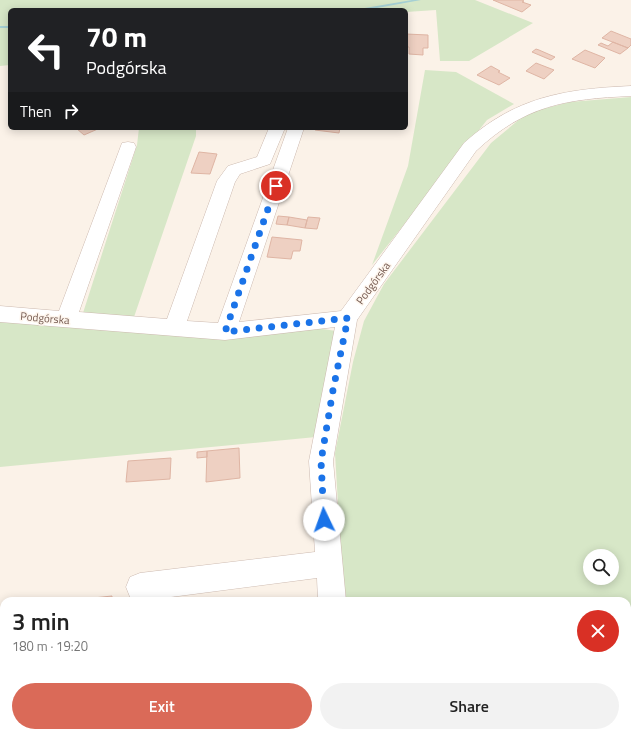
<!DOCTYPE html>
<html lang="en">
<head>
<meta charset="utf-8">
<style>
	body { margin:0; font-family:"Titillium Web",sans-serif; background:#f2f2f2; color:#222; height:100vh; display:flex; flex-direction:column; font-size:15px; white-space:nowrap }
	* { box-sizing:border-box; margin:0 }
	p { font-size:13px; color:#767676 }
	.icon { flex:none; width:22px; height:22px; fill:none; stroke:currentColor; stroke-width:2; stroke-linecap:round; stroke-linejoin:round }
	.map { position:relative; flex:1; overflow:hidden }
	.details { position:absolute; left:0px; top:597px; width:631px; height:140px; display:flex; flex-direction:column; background:#fff; border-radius:12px 12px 0 0; box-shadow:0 2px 10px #0003 }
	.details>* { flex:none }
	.banner { position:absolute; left:8px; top:8px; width:400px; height:122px; border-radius:6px; box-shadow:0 2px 10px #0003; background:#202124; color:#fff; overflow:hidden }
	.controls { position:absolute; left:583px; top:549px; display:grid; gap:8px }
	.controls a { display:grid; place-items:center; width:36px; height:36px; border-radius:50%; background:#fff; box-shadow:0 2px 10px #0003; font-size:20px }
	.pin { position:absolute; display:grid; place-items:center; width:34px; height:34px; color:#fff; margin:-17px; border:2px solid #fff; border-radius:50%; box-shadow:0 1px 4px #0007 }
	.me { position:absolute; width:44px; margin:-22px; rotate:357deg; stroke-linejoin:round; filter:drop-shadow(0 0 3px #0008) }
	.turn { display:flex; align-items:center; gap:14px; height:84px; padding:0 12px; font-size:18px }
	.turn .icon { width:52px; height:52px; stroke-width:2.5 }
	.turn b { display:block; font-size:28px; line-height:34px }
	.then { display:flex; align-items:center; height:38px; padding:0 12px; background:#0003; gap:8px; font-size:15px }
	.round { display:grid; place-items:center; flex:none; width:42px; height:42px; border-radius:21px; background:#f2f2f2 }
	.headline { display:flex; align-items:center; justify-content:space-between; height:68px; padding:0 12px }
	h1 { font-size:24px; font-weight:600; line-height:30px }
	.action { display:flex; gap:8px; margin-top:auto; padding:8px 12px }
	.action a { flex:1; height:46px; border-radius:24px; background:#da6a58; color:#fff; font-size:16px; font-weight:600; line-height:46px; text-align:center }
	.action a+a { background:#f2f2f2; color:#222 }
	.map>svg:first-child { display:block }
	.green { fill:#d7e7c7; fill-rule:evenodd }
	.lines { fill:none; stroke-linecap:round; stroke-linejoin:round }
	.stream { fill:#a5d0d4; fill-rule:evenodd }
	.building { fill:#eed0c2; stroke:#dfb5a4 }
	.minor-casing { stroke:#ccb9af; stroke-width:1 }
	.minor { fill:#fff; fill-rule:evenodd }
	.route { stroke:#1a73e8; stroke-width:7; stroke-dasharray:0 12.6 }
	.labels { text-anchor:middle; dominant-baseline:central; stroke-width:3; stroke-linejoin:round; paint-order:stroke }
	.street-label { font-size:11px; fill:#73584e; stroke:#fef6ee }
</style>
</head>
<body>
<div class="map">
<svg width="631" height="737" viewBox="0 0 631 737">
	<rect width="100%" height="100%" fill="#fbf2e8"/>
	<path class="green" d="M0,0H475L533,23L469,61H440L436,10L406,12V10H10V65L0,66Z
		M425,70L456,72L514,104L487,120L372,265L408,166Z
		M631,97V737H361V733H627V601H346L341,555L335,453L353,362L364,321L384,284L491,143L527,113L570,102ZM590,556H612V578H590Z
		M139,128H196V136L134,317L83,313L137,145Z
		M0,322L316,328L336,331L316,437L0,467Z"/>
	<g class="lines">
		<path class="stream" d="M412,0H421L366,10H357L359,9Z
			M0,26H10V28H0Z"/>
	</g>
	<path class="building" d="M493,0H522L524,1L522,2L531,5L522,12Z
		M611,31L631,39V45L628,48L602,38Z
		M406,34L428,35V48H423V55L409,54V47H406Z
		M613,42L628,48L620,54L598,45L601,43L608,46Z
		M536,49L539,50L555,57L551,60L532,52Z
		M585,50L605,58L595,68L572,59Z
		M536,63L554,70L544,79L526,71Z
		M491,66L500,71L498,72L510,78L499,85L477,75Z
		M76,128H100L84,135Z
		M316,128H340L339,133L315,130Z
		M199,152L217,154L210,174L191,173Z
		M278,216L289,217L287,225L276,224Z
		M289,217L307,220L305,228L287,225Z
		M308,217L320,218L317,229L305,228Z
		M272,237L302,240L300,251H293L291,259L267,257Z
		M239,448L240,478L206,482L207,451Z
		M207,451V457L197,458V452Z
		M171,458L170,479L126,482L128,461Z
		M112,596V601H65Z
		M297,733H305L306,737H276Z"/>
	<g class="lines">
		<g class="minor-casing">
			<path id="minor" d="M631,86V96C566,99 525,105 476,151L357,320L333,461L346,601H318L317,578L140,601L130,597L126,587L130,577L140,573L315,552L309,461L335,327L225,340L0,322V306L59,311L122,143L128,142L134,143L136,147L79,312L167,319L217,181L228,166L257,157L269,128H285L270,164L240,174L235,182L187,321L218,323L288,128H304L239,322L341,311L464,143C515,97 564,89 631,86Z
				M326,733H356V737H326Z"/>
		</g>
		<use href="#minor" class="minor"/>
	</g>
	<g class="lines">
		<path class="route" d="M276,186L225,332L348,318L333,390L321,461L324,520"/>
	</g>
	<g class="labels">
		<g class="street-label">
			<text transform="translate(373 283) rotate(-54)">Podgórska</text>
			<text transform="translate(45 318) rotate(5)">Podgórska</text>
		</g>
	</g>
</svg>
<div class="controls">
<a><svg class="icon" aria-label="search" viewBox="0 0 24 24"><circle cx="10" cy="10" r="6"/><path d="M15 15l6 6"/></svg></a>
</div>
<div class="pin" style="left:276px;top:186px;background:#d93025"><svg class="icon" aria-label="arrive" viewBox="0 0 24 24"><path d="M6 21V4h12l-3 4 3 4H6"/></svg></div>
<svg class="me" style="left:324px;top:520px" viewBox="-20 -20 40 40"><circle r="19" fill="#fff"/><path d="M0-13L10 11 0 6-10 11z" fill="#1a73e8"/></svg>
<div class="banner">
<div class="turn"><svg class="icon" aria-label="left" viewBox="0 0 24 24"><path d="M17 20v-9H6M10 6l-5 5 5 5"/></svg><div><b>70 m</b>Podgórska</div></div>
<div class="then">Then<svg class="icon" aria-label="right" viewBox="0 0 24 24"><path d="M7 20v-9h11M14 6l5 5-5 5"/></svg></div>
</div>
<section class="details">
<div class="headline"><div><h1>3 min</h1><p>180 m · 19:20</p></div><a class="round" style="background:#d93025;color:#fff"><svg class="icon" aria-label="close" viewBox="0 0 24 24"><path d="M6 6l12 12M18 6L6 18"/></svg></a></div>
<div class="action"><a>Exit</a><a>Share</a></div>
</section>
</div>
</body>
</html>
